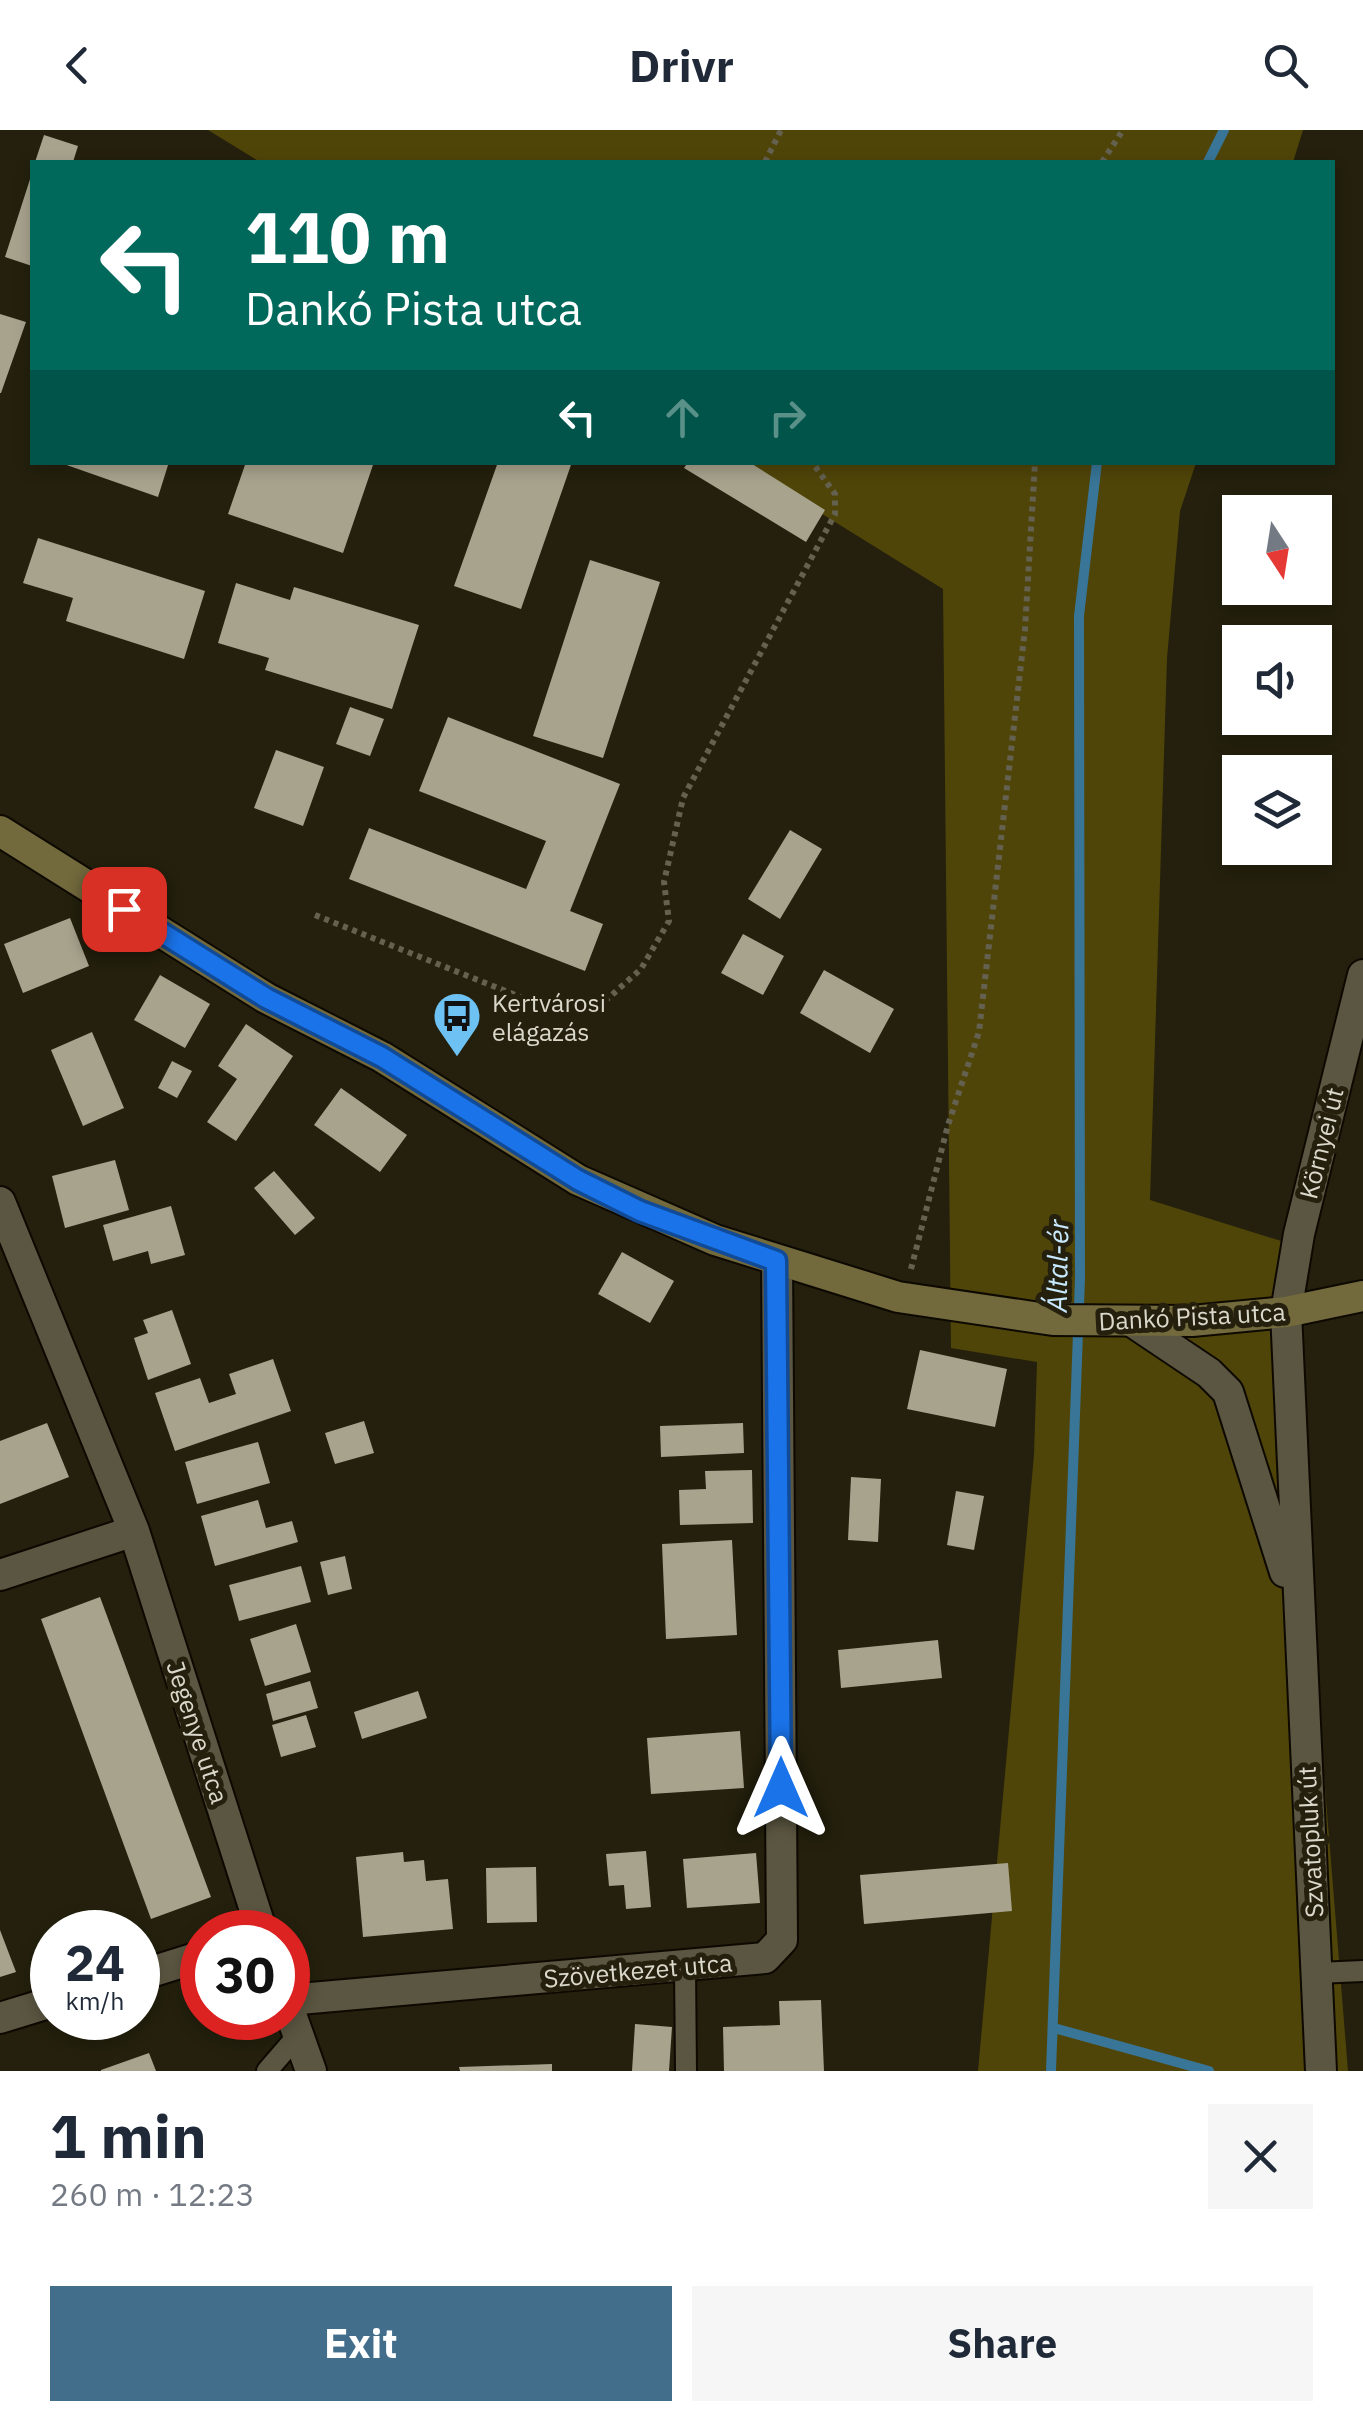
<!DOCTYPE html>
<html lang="en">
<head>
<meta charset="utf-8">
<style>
	body { margin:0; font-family:"IBM Plex Sans",sans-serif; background:#f6f6f7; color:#1f2937; height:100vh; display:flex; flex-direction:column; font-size:38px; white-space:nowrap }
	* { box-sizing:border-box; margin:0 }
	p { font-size:32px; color:#747a83 }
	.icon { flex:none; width:55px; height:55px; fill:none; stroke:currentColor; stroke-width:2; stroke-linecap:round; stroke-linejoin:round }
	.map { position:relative; height:1941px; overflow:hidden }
	.side { display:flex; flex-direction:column; background:#fff; flex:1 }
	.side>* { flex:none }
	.hud { position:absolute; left:30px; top:30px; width:1305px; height:305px; border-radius:0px; box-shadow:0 5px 15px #0003; background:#00695c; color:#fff; overflow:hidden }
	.needle { width:65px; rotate:168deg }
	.controls { position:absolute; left:1222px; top:365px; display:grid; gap:20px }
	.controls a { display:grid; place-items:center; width:110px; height:110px; border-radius:0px; background:#fff; box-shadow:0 5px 15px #0003; font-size:50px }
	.speed { position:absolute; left:30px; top:1780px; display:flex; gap:20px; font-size:50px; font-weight:700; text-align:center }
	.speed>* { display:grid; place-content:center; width:130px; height:130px; border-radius:50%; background:#fff; box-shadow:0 5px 15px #0003; line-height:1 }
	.speed small { font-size:25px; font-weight:400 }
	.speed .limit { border:15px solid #d22; background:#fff; color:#111 }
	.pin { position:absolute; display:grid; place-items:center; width:85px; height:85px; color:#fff; margin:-42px; border-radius:20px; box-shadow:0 5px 15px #0006 }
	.me { position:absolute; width:110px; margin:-55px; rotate:0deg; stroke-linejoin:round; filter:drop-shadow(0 0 8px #0008) }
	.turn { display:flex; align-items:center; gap:35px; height:210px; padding:0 50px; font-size:45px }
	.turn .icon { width:130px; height:130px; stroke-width:2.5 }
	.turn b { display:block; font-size:70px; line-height:85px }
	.lanes { display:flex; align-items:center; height:95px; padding:0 50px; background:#0003; justify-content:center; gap:50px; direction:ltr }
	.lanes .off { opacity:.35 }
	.round { display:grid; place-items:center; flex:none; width:105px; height:105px; border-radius:0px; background:#f6f6f7 }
	.head { display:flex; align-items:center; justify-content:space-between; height:170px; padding:0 50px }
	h1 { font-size:60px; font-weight:700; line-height:75px }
	.button { display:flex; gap:20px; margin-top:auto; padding:20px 50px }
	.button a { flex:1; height:115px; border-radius:0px; background:#426e8c; color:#fff; font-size:40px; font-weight:700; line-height:115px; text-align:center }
	.button a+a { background:#f6f6f7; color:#1f2937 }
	header { display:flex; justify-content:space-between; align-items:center; height:130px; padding:0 50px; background:#fff; font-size:45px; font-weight:700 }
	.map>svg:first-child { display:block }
	.green { fill:#504509 }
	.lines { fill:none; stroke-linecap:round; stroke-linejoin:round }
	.stream { stroke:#387597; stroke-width:10 }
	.building { fill:#a8a38d }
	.lane-casing { stroke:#0d0900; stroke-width:24 }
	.street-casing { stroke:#0d0900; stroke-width:34 }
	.secondary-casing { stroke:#0d0900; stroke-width:34 }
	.path { stroke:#656151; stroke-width:6; stroke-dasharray:5 5; stroke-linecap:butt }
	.lane { stroke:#5a5641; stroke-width:20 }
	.street { stroke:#5a5641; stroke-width:30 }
	.secondary { stroke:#72693c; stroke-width:30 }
	.route-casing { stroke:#114b97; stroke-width:25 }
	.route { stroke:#1a73e8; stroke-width:18 }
	.labels { text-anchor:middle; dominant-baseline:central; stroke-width:10; stroke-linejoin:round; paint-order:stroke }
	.poi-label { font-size:25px; fill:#dad7cb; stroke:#24200d; text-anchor:start }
	.street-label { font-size:25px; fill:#dad7cb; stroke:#24200d }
	.water-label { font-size:28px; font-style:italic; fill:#c8e9fd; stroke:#24200d }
</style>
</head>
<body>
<header><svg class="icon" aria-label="back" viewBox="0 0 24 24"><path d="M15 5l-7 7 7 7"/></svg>Drivr<svg class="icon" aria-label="search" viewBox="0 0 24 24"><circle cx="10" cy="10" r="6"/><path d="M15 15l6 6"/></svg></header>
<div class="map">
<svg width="1363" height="1941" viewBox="0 0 1363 1941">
	<rect width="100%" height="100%" fill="#24200d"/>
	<path class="green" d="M208,0H1303L1293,32H260Z
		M740,333H1196L1180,381L1167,528L1150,1070L1310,1120L1288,1202L1348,1941H978L1034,1325L1037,1232L951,1218L943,459Z"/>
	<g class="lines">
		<path class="stream" d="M1208,32L1224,0
			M1054,1898L1209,1941
			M1051,1941L1080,1148L1079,486L1097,332"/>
	</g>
	<path class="building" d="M44,5L78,16L73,32H35Z
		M32,43V136L5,127Z
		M0,184L26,192L1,263H0Z
		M58,332H169L158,367Z
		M246,332H374L343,423L228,384Z
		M498,332H572L521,479L454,456Z
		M688,332H749L825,380L806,412L684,338Z
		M38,408L205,461L184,529L66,491L73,468L23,453Z
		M590,430L660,452L603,628L533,606Z
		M236,453L290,470L294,457L419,495L392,579L265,540L269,528L218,513Z
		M350,577L384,589L370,626L336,614Z
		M448,587L620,654L570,781L603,794L585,841L349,749L369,698L526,759L546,711L419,661Z
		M276,620L324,637L303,696L254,678Z
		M790,700L822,719L780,789L748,769Z
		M70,788L89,836L23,863L4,814Z
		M743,804L784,826L763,865L721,843Z
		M824,840L894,879L870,923L800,883Z
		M160,845L210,874L185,918L134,890Z
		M246,894L293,926L236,1011L207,992L237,949L218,936Z
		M92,902L124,978L83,996L51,920Z
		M172,931L192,941L177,968L158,958Z
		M341,958L407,1005L380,1042L314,995Z
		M115,1030L129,1080L65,1098L52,1046Z
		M274,1041L315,1088L295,1105L254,1058Z
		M171,1076L185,1125L151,1134L148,1121L113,1131L103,1095Z
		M622,1122L674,1151L650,1193L598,1164Z
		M172,1180L191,1234L148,1250L134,1208L148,1203L143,1190Z
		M920,1220L1007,1239L995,1297L907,1279Z
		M273,1229L291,1281L175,1321L155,1263L200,1248L209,1273L236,1264L229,1244Z
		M364,1291L374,1323L335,1334L325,1303Z
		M47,1293L69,1347L0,1374V1311Z
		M743,1293L744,1323L661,1327L660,1296Z
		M258,1312L270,1353L197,1374L185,1332Z
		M752,1340L753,1393L680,1395L679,1360L706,1359L705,1341Z
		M851,1347L881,1349L878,1412L848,1410Z
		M956,1361L984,1366L974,1420L947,1415Z
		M258,1370L266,1398L292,1391L298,1412L215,1436L201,1386Z
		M732,1410L737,1505L666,1509L662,1414Z
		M345,1426L352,1459L328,1465L320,1432Z
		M301,1436L311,1472L239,1491L229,1455Z
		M100,1467L211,1767L151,1789L41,1489Z
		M296,1494L311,1542L265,1556L250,1509Z
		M938,1510L942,1548L841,1558L838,1520Z
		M310,1551L318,1578L273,1591L266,1564Z
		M418,1561L427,1588L362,1609L354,1582Z
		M306,1585L316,1617L281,1627L272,1595Z
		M740,1601L744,1658L651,1664L647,1608Z
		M646,1721L651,1777L626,1779L624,1755L609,1756L606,1724Z
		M403,1722L404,1732L424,1730L426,1751L448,1749L453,1799L363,1807L356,1727Z
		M756,1723L760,1773L687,1778L683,1729Z
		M1008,1733L1012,1781L864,1794L860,1745Z
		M536,1737L537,1792L487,1793L486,1738Z
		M0,1800L16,1842L0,1847Z
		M821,1870L824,1941H724L723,1897L780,1895L779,1871Z
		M635,1894L672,1897L669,1941H632Z
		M149,1923L156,1941H101V1940Z
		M552,1934V1941H460L459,1937Z"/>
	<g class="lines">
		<g class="lane-casing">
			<path id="lane" d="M685,1837L686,1941
				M1317,1843L1363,1841
				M267,1941L298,1905"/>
		</g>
		<g class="street-casing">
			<path id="street" d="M0,1072L134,1401L262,1802
				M1133,1192L1209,1243L1228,1262L1285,1442
				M0,1445L134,1401
				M138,1846L202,1826
				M288,1870L765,1828L782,1810L777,1131
				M288,1876L311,1941
				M0,1888L52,1872
				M1321,1941L1286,1182L1299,1104L1363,845"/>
		</g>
		<g class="secondary-casing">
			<path id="secondary" d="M0,701L266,868L382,927L578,1050L715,1110L898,1167L1053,1190L1192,1191L1286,1182L1363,1166"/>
		</g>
		<path class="path" d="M765,32L781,0
			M1102,32L1123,0
			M315,785L543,876L578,882L605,871L641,839L669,791L664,752L683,668L835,384V364L812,332
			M911,1139L948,995L979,902L1025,499L1035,332"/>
		<use href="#lane" class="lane"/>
		<use href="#street" class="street"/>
		<use href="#secondary" class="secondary"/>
	</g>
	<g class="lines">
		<g class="route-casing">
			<path id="route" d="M124,779L266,868L382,927L578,1050L640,1081L776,1131L781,1658"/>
		</g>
		<use href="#route" class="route"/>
	</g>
	<defs>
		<g id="bus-pin" transform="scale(2.5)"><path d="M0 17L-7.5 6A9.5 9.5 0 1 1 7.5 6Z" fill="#6dc2f3" stroke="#24200d"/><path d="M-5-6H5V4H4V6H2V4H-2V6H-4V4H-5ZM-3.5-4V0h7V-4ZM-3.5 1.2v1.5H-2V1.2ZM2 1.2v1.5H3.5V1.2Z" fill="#111"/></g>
	</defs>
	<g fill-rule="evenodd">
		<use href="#bus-pin" x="457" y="886"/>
	</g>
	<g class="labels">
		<g class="poi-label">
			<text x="492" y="872">Kertvárosi<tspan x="492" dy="29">elágazás</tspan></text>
		</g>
		<g class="street-label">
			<text transform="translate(1321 1013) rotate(-76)">Környei út</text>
			<text transform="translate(1192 1186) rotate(-3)">Dankó Pista utca</text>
			<text transform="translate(198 1602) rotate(72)">Jegenye utca</text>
			<text transform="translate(1310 1712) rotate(-93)">Szvatopluk út</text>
			<text transform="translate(638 1840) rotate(-5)">Szövetkezet utca</text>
		</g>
		<g class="water-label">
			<text transform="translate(1057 1136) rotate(-89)">Által-ér</text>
		</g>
	</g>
</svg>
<div class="controls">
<a><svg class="needle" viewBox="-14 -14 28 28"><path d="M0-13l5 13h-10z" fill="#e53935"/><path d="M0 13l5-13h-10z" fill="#747a83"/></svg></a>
<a><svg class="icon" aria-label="sound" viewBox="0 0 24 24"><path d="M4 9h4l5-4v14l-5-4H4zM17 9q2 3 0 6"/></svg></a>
<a><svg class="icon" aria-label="layers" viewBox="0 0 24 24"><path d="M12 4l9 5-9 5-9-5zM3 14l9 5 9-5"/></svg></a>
</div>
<div class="speed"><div>24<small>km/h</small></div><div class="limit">30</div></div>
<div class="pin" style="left:124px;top:779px;background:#d93025"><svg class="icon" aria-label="arrive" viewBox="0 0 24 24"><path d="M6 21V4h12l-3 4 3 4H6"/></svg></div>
<svg class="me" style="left:781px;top:1658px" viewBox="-20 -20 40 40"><path d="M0-17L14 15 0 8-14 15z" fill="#1a73e8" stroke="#fff" stroke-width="4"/></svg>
<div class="hud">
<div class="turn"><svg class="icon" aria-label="left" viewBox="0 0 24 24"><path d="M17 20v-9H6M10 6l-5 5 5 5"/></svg><div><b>110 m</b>Dankó Pista utca</div></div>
<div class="lanes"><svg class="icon" aria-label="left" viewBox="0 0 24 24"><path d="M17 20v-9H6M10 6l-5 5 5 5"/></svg><svg class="icon off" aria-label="ahead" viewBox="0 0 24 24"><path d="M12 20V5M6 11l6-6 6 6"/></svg><svg class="icon off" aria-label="right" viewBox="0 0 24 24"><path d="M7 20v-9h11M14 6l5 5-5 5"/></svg></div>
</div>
</div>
<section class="side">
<div class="head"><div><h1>1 min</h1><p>260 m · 12:23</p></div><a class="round"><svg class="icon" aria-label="close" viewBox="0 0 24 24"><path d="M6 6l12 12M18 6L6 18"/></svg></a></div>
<div class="button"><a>Exit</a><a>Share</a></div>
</section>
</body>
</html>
